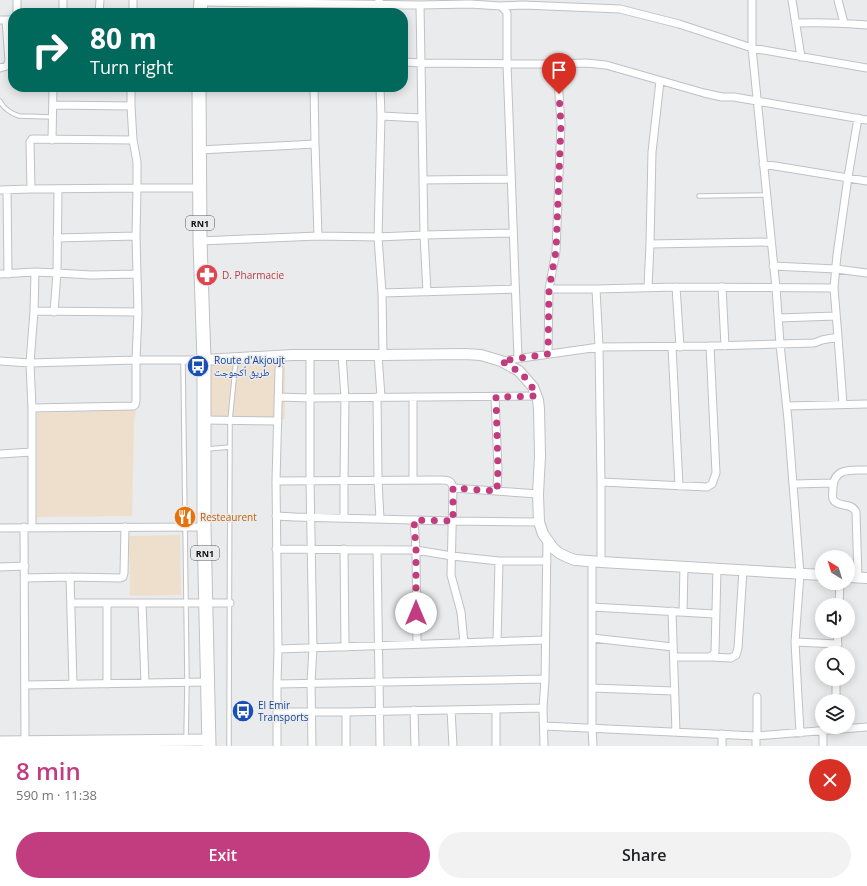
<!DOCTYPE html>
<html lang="en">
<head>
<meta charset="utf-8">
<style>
	body { margin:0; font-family:"Open Sans","Noto Naskh Arabic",sans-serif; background:#f2f2f2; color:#202124; height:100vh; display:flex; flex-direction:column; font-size:15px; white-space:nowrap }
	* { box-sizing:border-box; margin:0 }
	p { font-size:13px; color:#757577 }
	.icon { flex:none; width:22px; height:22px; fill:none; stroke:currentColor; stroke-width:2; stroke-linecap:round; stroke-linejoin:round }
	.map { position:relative; height:746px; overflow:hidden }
	.panel { display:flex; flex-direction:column; background:#fff; flex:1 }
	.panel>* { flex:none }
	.hud { position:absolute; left:8px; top:8px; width:400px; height:84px; border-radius:16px; box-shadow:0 2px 10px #0003; background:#00695c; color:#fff; overflow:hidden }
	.needle { width:26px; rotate:322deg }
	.fabs { position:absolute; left:815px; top:550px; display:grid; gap:8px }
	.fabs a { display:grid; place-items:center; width:40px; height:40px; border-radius:50%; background:#fff; box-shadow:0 2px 10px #0003; font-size:20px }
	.pin { position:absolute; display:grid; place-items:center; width:34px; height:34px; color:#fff; margin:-41px -17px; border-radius:50% 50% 50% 0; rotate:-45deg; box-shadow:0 0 4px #0007 }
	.pin .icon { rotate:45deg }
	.me { position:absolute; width:44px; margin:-22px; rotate:0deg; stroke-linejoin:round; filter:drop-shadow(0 0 3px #0008) }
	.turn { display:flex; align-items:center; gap:14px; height:84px; padding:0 16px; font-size:18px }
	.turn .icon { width:52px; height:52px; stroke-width:2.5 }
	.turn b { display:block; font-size:28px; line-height:34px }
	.round { display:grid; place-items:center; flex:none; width:42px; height:42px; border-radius:21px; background:#f2f2f2 }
	.headline { display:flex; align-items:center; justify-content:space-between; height:68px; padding:0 16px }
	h1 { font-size:24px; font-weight:600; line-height:30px; color:#c23d7f }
	.primary-button { display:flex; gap:8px; margin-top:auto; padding:8px 16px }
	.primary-button a { flex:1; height:46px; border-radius:24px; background:#c23d7f; color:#fff; font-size:16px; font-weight:600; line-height:46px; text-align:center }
	.primary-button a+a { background:#f2f2f2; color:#202124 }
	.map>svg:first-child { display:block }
	.commercial { fill:#eedfcc }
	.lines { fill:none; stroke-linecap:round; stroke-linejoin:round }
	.lane-casing { stroke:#bfc1c3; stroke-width:5.5 }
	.street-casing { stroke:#bfc1c3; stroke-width:9 }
	.secondary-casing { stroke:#bfc1c3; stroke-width:12 }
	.primary-casing { stroke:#bfc1c3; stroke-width:13 }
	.highway-casing { stroke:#bfc1c3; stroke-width:15 }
	.lane { stroke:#fff; stroke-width:3.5 }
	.street { stroke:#fff; stroke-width:7 }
	.secondary { stroke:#fff; stroke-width:10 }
	.primary { stroke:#fff; stroke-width:11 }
	.highway { stroke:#fff; stroke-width:13 }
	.route { stroke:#c23d7f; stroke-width:7; stroke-dasharray:0 12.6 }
	.labels { text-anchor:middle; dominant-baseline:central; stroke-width:3; stroke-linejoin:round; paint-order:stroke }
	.shield { fill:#eaebed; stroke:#515252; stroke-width:1 }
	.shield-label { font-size:9px; font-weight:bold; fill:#0f1010 }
	.health-label { font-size:10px; fill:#be3a42; stroke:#eaebed; text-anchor:start }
	.transit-label { font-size:10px; fill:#164399; stroke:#eaebed; text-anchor:start }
	.food-label { font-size:10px; fill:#c56008; stroke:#eaebed; text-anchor:start }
</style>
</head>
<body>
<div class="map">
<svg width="867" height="746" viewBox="0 0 867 746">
	<rect width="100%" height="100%" fill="#eaebed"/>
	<path class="commercial" d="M285,359V419L209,418L208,363Z
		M136,410L134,422L132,516L37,517V413Z
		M180,535L181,595L130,596L129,536Z"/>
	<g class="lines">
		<g class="lane-casing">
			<path id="lane" d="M0,101C3,108 12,114 19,116L52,117
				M699,196L766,195
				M183,360L187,682L186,740
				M207,449L230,447
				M229,746L230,420L236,359"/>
		</g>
		<g class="street-casing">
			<path id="street" d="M17,0V13
				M63,0V13
				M379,0L380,13
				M752,0V48L776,288L780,344L788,420L800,574L795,642L800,733
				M792,0L801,57
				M838,0L844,23
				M201,2L420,5L470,4L501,6L504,9L507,13V64L518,358
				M420,5L424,235L427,292
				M501,6L523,5L620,9L679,24L752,48L867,68
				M99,13L100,0
				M133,13V0
				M0,20H13
				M796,23C820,22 843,23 867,25
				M403,62L422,63L557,64L586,63L606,65L704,93L722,97H734L757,101L867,120
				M0,68L7,66L9,61L6,20
				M314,87L315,144L318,236
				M380,87L381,116L378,237L382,293L383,355
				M53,105L131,106
				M381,116L421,118
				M52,140L53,87
				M200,150L315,144
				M763,164L867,181
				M423,180L511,179
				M31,189L30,142L32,139L133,140
				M0,190L31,189L137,188H200
				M7,190L8,274
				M57,238L136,236
				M200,241L318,236L378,237L424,235L513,233
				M650,244L771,242
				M773,266L836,269L867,273
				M0,274L35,272L57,273L91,275L136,274
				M648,287L650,244L652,152L660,81
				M676,287L680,347
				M722,287L725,346
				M549,289H596L676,287L834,288
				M596,289L599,347L601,482
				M382,293L515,289
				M34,311L138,312
				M54,312L57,273L58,189
				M778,318L836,316
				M838,337L843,404
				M672,347L679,486
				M548,354L549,289L556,251L561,124L557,64
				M310,355V480L313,647L311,683L312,746
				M342,355L345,398L344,480V518
				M378,355L381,397
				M0,361L30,363L136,360H204
				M501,361L599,347L710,346L814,343L822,340L838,337L834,288L837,255L848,177L858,118
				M278,397L310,398L536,396
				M377,397L378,480L380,519
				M413,397V480
				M495,397L498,469L497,491
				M787,406L867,404
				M32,408L133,406L135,405L136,401V360L138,312L136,236L137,188V162L133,140L131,106V87
				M204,420L278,421
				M0,454L32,452
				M276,481L441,480C448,480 452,481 453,488L451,575L461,612L464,643
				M794,484L833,483
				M453,488L538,494
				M276,516L295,517L453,521L539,522
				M414,520L416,550L417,644
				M24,527L25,742
				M32,527V408L30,363L34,311L35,272
				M0,528L204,527
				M276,549L416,550L452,556L499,561H547
				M344,549L345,647
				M377,550L380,746
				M592,561V728L593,746
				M601,562V482L707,487L712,484L716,473L710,346
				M0,567L25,566
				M70,577L73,684
				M858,577L856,512C852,502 837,508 833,499C832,495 833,490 833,487C834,467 853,470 867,470
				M25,578L70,577L120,578L123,577L124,573L125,527
				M71,603H230
				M107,603V684
				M142,603L145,683
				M839,605L840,583
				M592,607L715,614
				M672,611L676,732
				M683,612L684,567
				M592,638L673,647
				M497,642L499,561
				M795,642L838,644
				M278,649L545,640
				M837,653L838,631
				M674,657H710L713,655L715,652L717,569
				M710,657L731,658L736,655L738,648L743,570
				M277,684L545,679
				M25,685L207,682
				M592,688L674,691
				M757,697V735
				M836,701V679
				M496,709V746
				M414,710L415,746
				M451,710L453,746
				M277,712H346L543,708
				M346,712V746
				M544,726L756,736L867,727
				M823,731V746
				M756,736V746
				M277,746V684L278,649L276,481L279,369
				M544,746L543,708L545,679L547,540
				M722,746V734"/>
		</g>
		<g class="secondary-casing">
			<path id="secondary" d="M204,360L292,355H383L465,354L481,355L501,361L519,371L533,387L538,400L539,409L540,456L538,494L539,522L543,534L553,548L559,553L567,557L575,560L601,562L822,575
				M848,577L867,578"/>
		</g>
		<g class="primary-casing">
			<path id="primary" d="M0,742L209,740"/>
		</g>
		<g class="highway-casing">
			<path id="highway" d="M200,13L201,0
				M199,87L200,241L204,360V527L209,746"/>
		</g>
		<use href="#lane" class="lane"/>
		<use href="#street" class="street"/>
		<use href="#secondary" class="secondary"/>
		<use href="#primary" class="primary"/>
		<use href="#highway" class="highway"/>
	</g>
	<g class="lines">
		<path class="route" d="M416,613V550L414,520L453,521V488L497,491L498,469L496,397L536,396C529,377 518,370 501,361L548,354L549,289L556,251L561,124L559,94"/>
	</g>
	<defs>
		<g id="pharmacy-disc" transform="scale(1.15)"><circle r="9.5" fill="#e0444e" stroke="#eaebed"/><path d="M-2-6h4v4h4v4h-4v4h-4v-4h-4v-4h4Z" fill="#fff"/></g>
		<g id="bus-disc" transform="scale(1.15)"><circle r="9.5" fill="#1a4fb4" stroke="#eaebed"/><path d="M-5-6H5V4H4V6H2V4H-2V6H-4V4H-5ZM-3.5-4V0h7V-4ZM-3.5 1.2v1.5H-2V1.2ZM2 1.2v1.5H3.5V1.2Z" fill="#fff"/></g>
		<g id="restaurant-disc" transform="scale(1.15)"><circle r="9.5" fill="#e8710a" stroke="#eaebed"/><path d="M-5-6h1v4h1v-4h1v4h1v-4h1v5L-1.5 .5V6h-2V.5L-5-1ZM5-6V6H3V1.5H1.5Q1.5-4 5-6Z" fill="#fff"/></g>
	</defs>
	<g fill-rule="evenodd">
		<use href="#pharmacy-disc" x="207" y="275"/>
		<use href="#bus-disc" x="198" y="366"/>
		<use href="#restaurant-disc" x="185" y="517"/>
		<use href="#bus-disc" x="243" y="711"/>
	</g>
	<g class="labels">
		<g class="shield">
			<rect x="186" y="216" width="28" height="14" rx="3"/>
			<rect x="191" y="546" width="28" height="14" rx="3"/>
		</g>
		<g class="shield-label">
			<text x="200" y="223">RN1</text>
			<text x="205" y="553">RN1</text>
		</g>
		<g class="health-label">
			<text x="222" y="275">D. Pharmacie</text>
		</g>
		<g class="transit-label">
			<text x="214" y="360">Route d'Akjoujt<tspan x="214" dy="12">طريق أكجوجت</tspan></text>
			<text x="258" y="705">El Emir<tspan x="258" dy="12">Transports</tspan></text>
		</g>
		<g class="food-label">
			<text x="200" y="517">Resteaurent</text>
		</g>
	</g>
</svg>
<div class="fabs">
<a><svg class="needle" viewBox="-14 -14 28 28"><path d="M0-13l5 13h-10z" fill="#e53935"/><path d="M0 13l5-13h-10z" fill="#757577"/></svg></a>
<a><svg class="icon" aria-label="sound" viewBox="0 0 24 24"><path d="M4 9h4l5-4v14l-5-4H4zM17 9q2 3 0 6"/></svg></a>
<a><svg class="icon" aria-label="search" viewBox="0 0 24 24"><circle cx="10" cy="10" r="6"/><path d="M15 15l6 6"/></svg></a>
<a><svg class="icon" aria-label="layers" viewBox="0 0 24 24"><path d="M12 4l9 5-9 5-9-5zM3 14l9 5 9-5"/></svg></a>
</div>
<div class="pin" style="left:559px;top:94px;background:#d93025"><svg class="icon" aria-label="arrive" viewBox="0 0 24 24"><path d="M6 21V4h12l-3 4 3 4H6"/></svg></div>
<svg class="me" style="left:416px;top:613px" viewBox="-20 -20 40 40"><circle r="19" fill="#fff"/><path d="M0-13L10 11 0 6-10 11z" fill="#c23d7f"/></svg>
<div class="hud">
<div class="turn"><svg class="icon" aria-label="right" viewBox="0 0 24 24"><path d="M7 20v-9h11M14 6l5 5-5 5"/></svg><div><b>80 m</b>Turn right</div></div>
</div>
</div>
<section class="panel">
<div class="headline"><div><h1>8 min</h1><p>590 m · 11:38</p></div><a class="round" style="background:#d93025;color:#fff"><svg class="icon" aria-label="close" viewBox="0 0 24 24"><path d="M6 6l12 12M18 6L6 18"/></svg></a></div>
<div class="primary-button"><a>Exit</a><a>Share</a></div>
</section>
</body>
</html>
